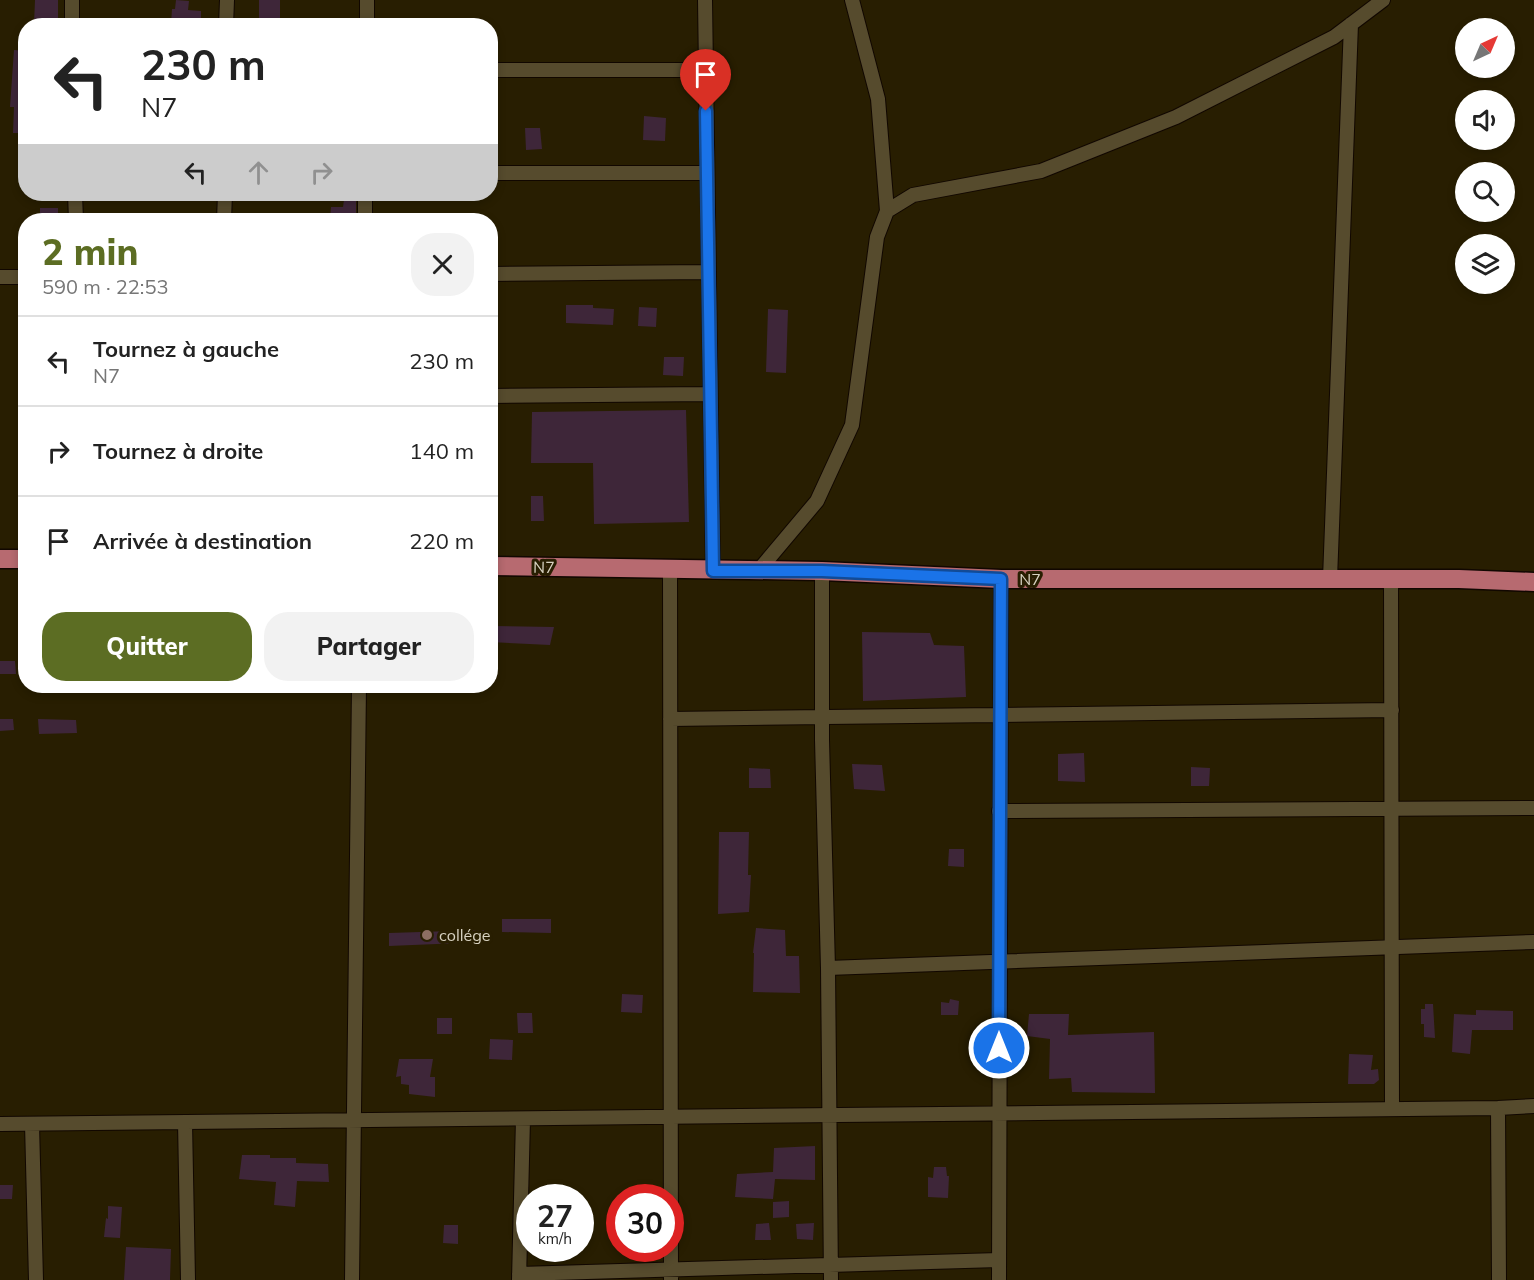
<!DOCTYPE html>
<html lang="fr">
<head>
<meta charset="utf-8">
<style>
	body { margin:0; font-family:Mulish,sans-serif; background:#f2f2f2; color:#222; height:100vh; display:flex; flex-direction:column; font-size:22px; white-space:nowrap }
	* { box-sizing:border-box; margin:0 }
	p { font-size:20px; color:#767676 }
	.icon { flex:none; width:33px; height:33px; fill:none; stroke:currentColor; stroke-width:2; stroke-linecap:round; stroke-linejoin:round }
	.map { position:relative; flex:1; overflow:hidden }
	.details { position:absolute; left:18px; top:213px; width:480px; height:480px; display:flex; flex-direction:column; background:#fff; border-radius:24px; box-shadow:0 3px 9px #0003 }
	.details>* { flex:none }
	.hud { position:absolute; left:18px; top:18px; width:480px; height:183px; border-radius:24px; box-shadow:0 3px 9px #0003; background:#fff; color:#222; overflow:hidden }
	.needle { width:39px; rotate:44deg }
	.controls { position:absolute; left:1455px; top:18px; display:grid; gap:12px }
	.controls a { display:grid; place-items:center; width:60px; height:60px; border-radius:50%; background:#fff; box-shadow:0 3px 9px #0003; font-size:30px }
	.speed { position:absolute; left:516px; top:1184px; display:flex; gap:12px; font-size:30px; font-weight:700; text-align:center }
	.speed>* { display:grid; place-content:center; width:78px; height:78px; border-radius:50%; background:#fff; box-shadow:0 3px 9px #0003; line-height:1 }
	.speed small { font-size:15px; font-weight:400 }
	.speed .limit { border:9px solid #d22; background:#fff; color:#111 }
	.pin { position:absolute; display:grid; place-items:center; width:51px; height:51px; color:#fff; margin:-62px -26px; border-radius:50% 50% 50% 0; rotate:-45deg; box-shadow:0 0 6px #0007 }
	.pin .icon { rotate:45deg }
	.me { position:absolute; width:66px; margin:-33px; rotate:0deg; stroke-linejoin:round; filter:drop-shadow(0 0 4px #0008) }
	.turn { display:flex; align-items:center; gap:21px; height:126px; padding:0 24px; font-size:27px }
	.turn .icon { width:78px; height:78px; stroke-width:2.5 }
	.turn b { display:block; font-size:42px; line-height:51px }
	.lanes { display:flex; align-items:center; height:57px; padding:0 24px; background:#0003; justify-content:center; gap:30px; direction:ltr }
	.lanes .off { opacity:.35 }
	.round { display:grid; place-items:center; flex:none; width:63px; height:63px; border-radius:24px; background:#f2f2f2 }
	.headline { display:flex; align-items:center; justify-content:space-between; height:102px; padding:0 24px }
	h1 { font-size:36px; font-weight:800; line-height:45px; color:#5c6d23 }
	.primary-button { display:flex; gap:12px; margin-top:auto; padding:12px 24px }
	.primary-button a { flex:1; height:69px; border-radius:24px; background:#5c6d23; color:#fff; font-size:24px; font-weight:800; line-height:69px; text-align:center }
	.primary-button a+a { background:#f2f2f2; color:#222 }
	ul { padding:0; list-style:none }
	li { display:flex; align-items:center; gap:18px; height:90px; padding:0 24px; border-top:2px solid #e0e0e0 }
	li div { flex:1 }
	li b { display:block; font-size:22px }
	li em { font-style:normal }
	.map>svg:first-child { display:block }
	.building { fill:#3e2639 }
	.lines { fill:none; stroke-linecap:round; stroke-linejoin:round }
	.street-casing { stroke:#110700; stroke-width:16 }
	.primary-casing { stroke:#110700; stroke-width:21 }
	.street { stroke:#564b2d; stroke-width:14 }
	.primary { stroke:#b76a70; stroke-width:18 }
	.route-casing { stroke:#114b97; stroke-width:15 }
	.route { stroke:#1a73e8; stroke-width:10 }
	.education-dot { fill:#8d6e63; stroke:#281e01; stroke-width:2 }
	.labels { text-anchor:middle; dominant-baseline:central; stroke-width:6; stroke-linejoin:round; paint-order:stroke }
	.street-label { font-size:16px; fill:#d8d2c1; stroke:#281e01 }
	.poi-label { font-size:16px; fill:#d8d2c1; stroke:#281e01; text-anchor:start }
</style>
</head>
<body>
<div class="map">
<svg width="1534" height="1280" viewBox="0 0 1534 1280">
	<rect width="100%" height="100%" fill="#281e01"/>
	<path class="building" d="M35,0H58V25L34,24Z
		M176,0L189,1L188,10L201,11V25L171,24L172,9H175Z
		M259,0H280V22H259Z
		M14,50L26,51V133H13L14,107H10Z
		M644,116L666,118L665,141L643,140Z
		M525,128H540L542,149L526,150Z
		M344,200H356V220H330L331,207H343Z
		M40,208H58V220H40Z
		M566,305H593V308L614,309L613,325L566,323Z
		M639,307L657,308L656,327L638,326Z
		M768,309L788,310L786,373L766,372Z
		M664,357H684L683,376L663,375Z
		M686,410L689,522L594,524L593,463H531L532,412Z
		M531,496H543L544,521H531Z
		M490,626L554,627L550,645L490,642Z
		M862,632L930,633L934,645L964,646L966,697L863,701Z
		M0,661H15L16,674H0Z
		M0,719H13L14,730L0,731Z
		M38,719L76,720L77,733L39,734Z
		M1084,753L1085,782L1058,781V754Z
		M852,764L882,765L885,791L854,789Z
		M1191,767L1210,768L1209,786H1191Z
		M749,768L770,769L771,788H749Z
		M719,832H749L748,875H751L749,912L718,914Z
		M949,849H964V867L948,866Z
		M502,919H551V933L502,932Z
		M756,928L785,930L786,956H799L800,993L753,992L754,953H753Z
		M484,930L485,942L389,946V933Z
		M622,994L643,995L642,1013L621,1012Z
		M950,999L959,1001L958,1015H941V1002L949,1003Z
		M1425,1004H1433L1435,1038L1424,1037V1024H1421V1009H1425Z
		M1476,1010L1513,1011V1030H1472L1470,1054L1452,1052L1454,1014L1476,1015Z
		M517,1013H532L533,1033H518Z
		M1029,1014H1069L1068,1035L1154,1032L1155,1093L1072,1092L1071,1078L1049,1079L1050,1039L1027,1036Z
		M437,1018H452V1034H437Z
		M490,1039L513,1040L512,1060L489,1059Z
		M1349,1054L1373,1055L1371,1070L1378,1069L1379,1080L1374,1084H1348Z
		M399,1059H433L430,1077H435V1097L409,1094V1085L401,1084V1076L396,1077Z
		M815,1146V1180L775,1179L773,1199L735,1197L737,1174L773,1172L774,1148Z
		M242,1155H270V1158H296V1163L328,1164L329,1182L297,1181L295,1207L274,1205L276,1182L239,1179Z
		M934,1167H946L947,1176H949L948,1198L928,1197V1177L933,1178Z
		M0,1185H13L12,1199H0Z
		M789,1201V1217L773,1218V1202Z
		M108,1206L122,1207L120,1238L104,1237L106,1218L108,1219Z
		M769,1223L771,1240H755L756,1224Z
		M814,1223L813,1240L797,1239L796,1224Z
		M444,1225H458V1244L443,1243Z
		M126,1247L171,1249L170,1280H124Z"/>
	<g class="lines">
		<g class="street-casing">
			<path id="street" d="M72,0V26
				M705,0L713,571
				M852,0L878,99L887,211
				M226,26L227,0
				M367,26V0
				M490,70H706
				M490,173H707
				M75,194L76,220
				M224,220L225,194
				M365,220V194
				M490,274L709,272
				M0,277H26
				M490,396L710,394
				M670,570L671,1280
				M759,570L817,501L852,425L877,237L887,211L913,195L1041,171L1176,117L1334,37L1383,0
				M822,571V740L828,968L831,1280
				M1330,579L1351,24
				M1391,579L1392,1109
				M670,719L1392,710
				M999,811L1534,808
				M828,968L1534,942
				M1498,1108L1499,1280
				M185,1122L188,1280
				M0,1124L1498,1108L1534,1106
				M32,1124L36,1280
				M519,1274L999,1260
				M352,1280L359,686
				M519,1280L523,1119
				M999,1280L1001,579"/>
		</g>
		<g class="primary-casing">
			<path id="primary" d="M0,559H26
				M490,566L822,571L1001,579H1459L1534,582"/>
		</g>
		<use href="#street" class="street"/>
		<use href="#primary" class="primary"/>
	</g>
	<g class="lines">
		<g class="route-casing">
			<path id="route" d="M706,111L713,571H822L1001,579L999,1048"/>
		</g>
		<use href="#route" class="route"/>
	</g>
	<circle class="education-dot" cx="427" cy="935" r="6"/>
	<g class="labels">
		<g class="street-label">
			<text transform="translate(544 567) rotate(1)">N7</text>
			<text x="1030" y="579">N7</text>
		</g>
		<g class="poi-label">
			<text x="439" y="935">collége</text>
		</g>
	</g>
</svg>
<div class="controls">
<a><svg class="needle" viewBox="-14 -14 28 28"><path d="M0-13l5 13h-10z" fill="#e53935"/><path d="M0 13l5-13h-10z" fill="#767676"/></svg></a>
<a><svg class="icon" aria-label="sound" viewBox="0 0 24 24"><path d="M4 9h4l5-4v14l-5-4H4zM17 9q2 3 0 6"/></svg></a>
<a><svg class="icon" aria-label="search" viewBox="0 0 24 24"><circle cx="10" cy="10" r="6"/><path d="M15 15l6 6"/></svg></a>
<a><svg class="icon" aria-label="layers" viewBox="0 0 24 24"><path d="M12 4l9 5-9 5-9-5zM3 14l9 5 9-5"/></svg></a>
</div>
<div class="speed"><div>27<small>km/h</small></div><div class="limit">30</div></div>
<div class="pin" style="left:706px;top:111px;background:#d93025"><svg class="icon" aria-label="arrive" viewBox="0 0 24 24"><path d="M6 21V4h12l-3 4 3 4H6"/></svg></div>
<svg class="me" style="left:999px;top:1048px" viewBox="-20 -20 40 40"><circle r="17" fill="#1a73e8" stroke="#fff" stroke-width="3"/><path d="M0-11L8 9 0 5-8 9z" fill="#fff"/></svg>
<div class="hud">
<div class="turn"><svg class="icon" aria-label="left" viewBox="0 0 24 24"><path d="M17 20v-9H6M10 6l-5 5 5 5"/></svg><div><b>230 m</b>N7</div></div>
<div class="lanes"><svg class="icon" aria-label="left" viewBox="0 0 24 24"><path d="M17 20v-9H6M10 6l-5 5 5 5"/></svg><svg class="icon off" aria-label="ahead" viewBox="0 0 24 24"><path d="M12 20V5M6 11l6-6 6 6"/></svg><svg class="icon off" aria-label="right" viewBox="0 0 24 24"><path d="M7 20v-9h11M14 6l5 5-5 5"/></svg></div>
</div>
<section class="details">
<div class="headline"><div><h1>2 min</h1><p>590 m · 22:53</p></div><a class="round"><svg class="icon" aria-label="close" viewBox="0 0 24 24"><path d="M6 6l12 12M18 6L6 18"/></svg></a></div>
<ul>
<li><svg class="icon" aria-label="left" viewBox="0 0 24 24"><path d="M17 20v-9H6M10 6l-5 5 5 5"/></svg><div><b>Tournez à gauche</b><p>N7</p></div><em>230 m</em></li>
<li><svg class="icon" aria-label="right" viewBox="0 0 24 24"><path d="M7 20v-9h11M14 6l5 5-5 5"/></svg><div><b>Tournez à droite</b></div><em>140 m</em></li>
<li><svg class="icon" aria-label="arrive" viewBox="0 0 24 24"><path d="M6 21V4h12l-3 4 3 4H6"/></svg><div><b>Arrivée à destination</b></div><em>220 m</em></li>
</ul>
<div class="primary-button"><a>Quitter</a><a>Partager</a></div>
</section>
</div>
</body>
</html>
